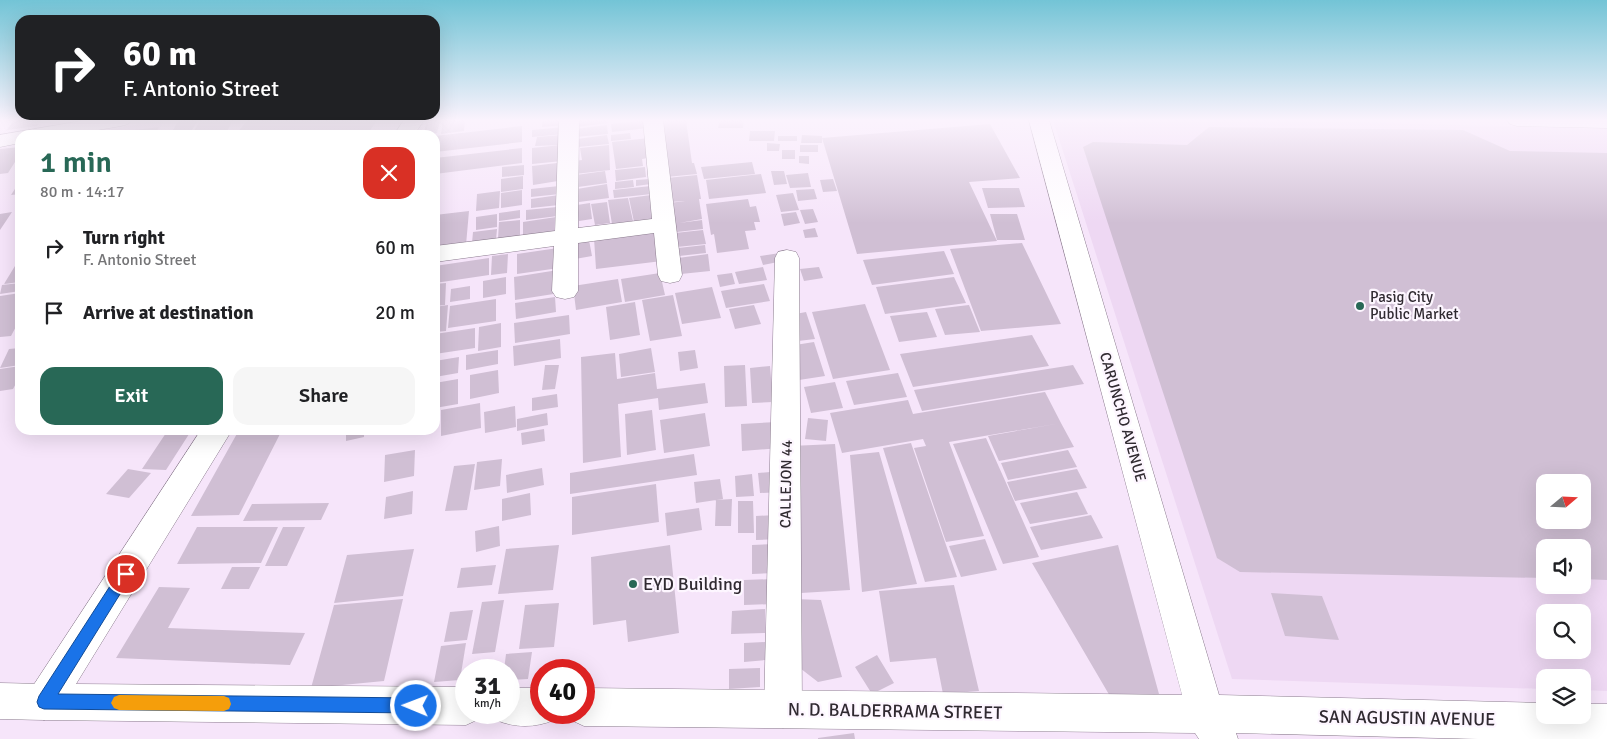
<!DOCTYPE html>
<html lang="en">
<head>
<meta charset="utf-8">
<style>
	body { margin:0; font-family:Signika,sans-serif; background:#f6f6f6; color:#202124; height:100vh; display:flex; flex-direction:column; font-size:19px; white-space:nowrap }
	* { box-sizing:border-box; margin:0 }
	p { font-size:16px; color:#757577 }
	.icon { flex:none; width:28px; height:28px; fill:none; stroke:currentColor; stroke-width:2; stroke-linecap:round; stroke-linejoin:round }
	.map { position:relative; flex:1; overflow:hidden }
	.panel { position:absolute; left:15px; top:130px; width:425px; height:305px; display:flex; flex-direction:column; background:#fff; border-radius:15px; box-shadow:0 5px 20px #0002 }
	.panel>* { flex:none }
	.top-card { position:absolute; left:15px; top:15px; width:425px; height:105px; border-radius:15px; box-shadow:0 5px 20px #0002; background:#202124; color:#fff; overflow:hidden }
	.needle { width:32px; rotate:71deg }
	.tools { position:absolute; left:1536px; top:474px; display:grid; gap:10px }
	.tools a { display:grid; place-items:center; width:55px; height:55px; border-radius:10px; background:#fff; box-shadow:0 5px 20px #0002; font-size:25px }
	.speed { position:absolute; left:455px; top:659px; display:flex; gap:10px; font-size:25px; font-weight:700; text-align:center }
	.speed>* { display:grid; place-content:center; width:65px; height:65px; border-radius:50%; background:#fff; box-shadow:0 5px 20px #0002; line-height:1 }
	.speed small { font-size:12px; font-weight:400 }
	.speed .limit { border:8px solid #d22; background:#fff; color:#111 }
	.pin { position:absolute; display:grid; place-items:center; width:42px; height:42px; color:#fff; margin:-21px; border:2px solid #fff; border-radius:50%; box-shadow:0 1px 5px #0007 }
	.me { position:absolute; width:55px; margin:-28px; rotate:271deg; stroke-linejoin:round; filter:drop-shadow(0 0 4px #0008) }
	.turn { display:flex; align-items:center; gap:18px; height:105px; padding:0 25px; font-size:22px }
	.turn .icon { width:65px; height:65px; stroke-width:2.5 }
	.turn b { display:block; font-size:35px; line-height:42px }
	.round { display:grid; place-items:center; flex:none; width:52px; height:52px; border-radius:15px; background:#f6f6f6 }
	.head { display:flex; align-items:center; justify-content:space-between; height:85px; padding:0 25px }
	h1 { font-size:30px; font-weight:600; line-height:38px; color:#286856 }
	.primary-button { display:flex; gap:10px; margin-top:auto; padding:10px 25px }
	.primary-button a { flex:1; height:58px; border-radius:15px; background:#286856; color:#fff; font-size:20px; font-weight:600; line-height:58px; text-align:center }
	.primary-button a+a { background:#f6f6f6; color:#202124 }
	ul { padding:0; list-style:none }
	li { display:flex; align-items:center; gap:15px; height:65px; padding:0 25px }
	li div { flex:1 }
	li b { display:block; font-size:19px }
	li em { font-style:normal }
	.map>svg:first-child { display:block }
	.built { fill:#eed8f3; fill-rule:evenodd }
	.building { fill:#d0bfd4; fill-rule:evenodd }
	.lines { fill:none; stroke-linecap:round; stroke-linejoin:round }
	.street-casing { stroke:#8b7c8e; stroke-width:1 }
	.secondary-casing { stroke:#8b7c8e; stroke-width:1 }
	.street { fill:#fff; fill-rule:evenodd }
	.secondary { fill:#fff; fill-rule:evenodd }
	.route { fill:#1a73e8; stroke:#114b97 }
	.slow { fill:#f59e0b }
	.poi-dot { fill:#286856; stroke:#fdf6ff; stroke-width:2 }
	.labels { text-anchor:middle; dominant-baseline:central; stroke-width:4.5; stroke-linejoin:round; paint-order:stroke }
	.poi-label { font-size:15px; fill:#302a31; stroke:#fdf6ff; text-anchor:start }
	.street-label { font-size:15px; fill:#302a31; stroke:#fdf6ff }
	.near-poi-label { font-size:18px; fill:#302a31; stroke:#fdf6ff; text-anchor:start }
	.near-street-label { font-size:18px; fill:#302a31; stroke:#fdf6ff }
</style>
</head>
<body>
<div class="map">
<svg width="1607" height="739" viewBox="0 0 1607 739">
	<rect width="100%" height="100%" fill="#f6e5fa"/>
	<path class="built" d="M161,120H164L157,135H83Z
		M1053,120H1267L1607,129V691L1583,690L1582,678H1545V689L1232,679ZM1545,482H1582V520H1545ZM1545,548H1582V585H1545ZM1545,612H1582V650H1545Z"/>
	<path class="building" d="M41,120L37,126L7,130L13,121Z
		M179,120H198L189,135H170Z
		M201,120H233L225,135H191L215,131L193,132Z
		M248,120H377L367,135H235Z
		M443,120H465L464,131L441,134Z
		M542,120H566V125L542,127Z
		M576,120H607L608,123L576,127Z
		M647,120L648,128L612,132L611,124Z
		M663,120H686L692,163H694L697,174L666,177Z
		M720,120H744L743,128H718Z
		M440,121L437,133L424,134L426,122Z
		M990,124L1020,178L969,182L997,241L857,254L822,138Z
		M607,125L608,134L575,137V129Z
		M522,126V142L435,152V136Z
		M159,127L155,135H124L126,131Z
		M564,127V134L532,137V130Z
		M1209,127L1463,130L1510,151L1607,153V580L1582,579V548H1545V578L1240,572L1217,558L1083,147L1093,142L1187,145ZM1545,482H1582V520H1545Z
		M750,131H775L774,141H749Z
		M630,133L631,139L611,141V135Z
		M561,135L560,145L535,146L537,137Z
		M607,135L609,144L578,147L577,139Z
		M802,135L822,136V143H801Z
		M778,136H797V141H778Z
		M649,138L648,158L642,159L643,166L616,169L612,142Z
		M767,143L780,144L779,151H767Z
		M561,145L562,161L532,164V148Z
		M609,145L610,170L575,174L574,161L582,160L580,148Z
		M800,145H818V152H800Z
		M20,147V154L8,173L0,174V149Z
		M522,148V163L435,174V158Z
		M782,150H795V159H782Z
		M799,156H809V164L799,163Z
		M752,162L755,174L704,179L701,167Z
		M557,163L558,181L533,185L532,166Z
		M524,165V175L502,177V167Z
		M645,167L646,177L616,181L615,170Z
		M605,171L607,183L578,187L576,175Z
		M771,171H784L787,184L774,185Z
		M808,173L811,187L790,188L786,175Z
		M761,174L766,193L709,199L706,180Z
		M697,175L701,199H699L702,219L679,223L702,220L703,229L677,232L669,203L685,201L670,202L667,178Z
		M523,176V189L501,192V179Z
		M650,179L651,184L636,186V180Z
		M833,179L837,191L823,192L820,180Z
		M633,180L634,187L615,189V182Z
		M20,181V194L11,195Z
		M607,184L609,198L579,202L577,189Z
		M559,186L560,194L531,197V189Z
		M651,186L652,194L614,198L613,190Z
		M982,188H1019L1025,207L988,208Z
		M814,189L817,199L798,201L796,190Z
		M522,190V205L501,208V193Z
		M500,191L499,208L476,211L477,194Z
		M793,193L799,210L781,212L776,195Z
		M559,195V205L531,208V199Z
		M651,195L656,218L634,222L629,198Z
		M628,198L633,221L612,224L608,200Z
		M748,199L750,207L756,206L760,222H754L756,230L745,231L749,249L717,253L714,234L711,235L706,204Z
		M607,202L610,223L595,225L591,204Z
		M590,203L592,219L579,221L577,205Z
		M557,207L558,216L526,220V210Z
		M813,209L818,222L805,224L800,210Z
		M520,210V218L499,221V213Z
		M469,211L466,245L435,248V215Z
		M12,212L0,230V214Z
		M796,212L800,223L784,226L781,214Z
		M497,214V227L476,230V217Z
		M990,214H1017L1025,240H997Z
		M556,217L557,233L523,237V222Z
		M520,220V236L498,239L499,222Z
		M815,228L818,237L805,238L803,230Z
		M497,229L496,240L472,243L473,232Z
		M658,230L662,261L596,269L594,238Z
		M703,230L706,244L677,247L675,233Z
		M589,240L592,256L575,259L573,243Z
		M1022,243L1061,324L981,331L950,249Z
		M705,245L706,253L679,256L678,248Z
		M558,248L559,268L517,274V254Z
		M944,251L954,274L872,285L863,260Z
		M780,253L783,261L763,265L760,256Z
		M508,254L507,273L491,275L492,256Z
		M708,254L710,271L681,274L678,258Z
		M489,258V275L435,283V266Z
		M18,261H20V282L4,284Z
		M763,267L767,280L739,284L735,272Z
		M819,267L823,278L804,281L800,269Z
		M558,270L560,293L515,300L514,277Z
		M660,273L665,295L625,302L621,279Z
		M732,273L735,284L720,287L717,275Z
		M506,277V294L483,298V281Z
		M954,277L966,303L885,314L876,287Z
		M618,279L622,302L576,310L573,286Z
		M20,283V291L0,294L2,285Z
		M446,283L445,305L435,306V284Z
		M764,284L770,301L726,308L721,291Z
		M470,286V299L450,302L451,289Z
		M712,287L721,318L682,324L675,293Z
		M20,293V319L11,336L0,337V296Z
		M673,295L682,336L650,341L642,300Z
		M555,297L556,312L516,319L515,303Z
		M496,299V321L448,328L450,306Z
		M635,302L640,335L610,340L606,307Z
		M865,304L890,370L833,379L812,312Z
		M448,305L446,331L435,332V307Z
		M754,305L761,324L735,329L729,309Z
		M969,305L980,332L945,335L935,309Z
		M806,312L815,339L798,341L790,315Z
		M927,312L937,337L899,342L890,316Z
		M569,315L570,334L515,343L514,323Z
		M501,323V347L478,351L479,327Z
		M475,328V348L435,354V334Z
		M1032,335L1049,366L913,387L900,354Z
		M560,339L561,358L514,366L513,346Z
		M814,342L825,376L799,380L789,346Z
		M20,348V365L0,368L9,349Z
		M651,348L655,372L621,377L619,354Z
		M498,350V364L466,370V355Z
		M695,350L698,368L680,371L678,352Z
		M615,353L617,379L655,373L657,389L705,383L708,403L659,410L658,398L618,404L621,457L583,463L581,357Z
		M459,357L458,373L435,377V361Z
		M545,365H559L555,389L542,390Z
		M745,365L747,406L725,407L724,366Z
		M1073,365L1084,384L922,411L914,390Z
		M20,366V376L13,389L0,391V369Z
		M770,366L773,402L752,403L750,368Z
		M498,370L499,393L470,399V375Z
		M898,373L907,397L854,405L846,381Z
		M458,379V404L435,408V383Z
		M835,382L843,408L811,413L804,387Z
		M1045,392L1061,423L949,442L984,536L946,542L914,448L926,446L923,439L842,453L830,413L908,400L913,414Z
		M557,394L558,407L532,411V398Z
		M480,403L481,428L441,436V410Z
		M515,406L516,427L485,433L484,412Z
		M652,410L656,450L627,455L625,414Z
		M547,413L548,425L517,431V419Z
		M705,413L710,446L664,453L660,420Z
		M808,418L828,420L826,441L805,439Z
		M777,422L780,448L742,451L741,424Z
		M1061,423L1074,447L999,461L988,436Z
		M544,429L545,441L522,445L521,433Z
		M168,430L191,431L166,470L142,469Z
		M239,430H282L239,515L191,516Z
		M346,430H364V437L346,441Z
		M986,438L1039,557L1003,564L953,444Z
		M911,443L957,577L925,582L883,448Z
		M835,444L850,590L801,593L791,446Z
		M415,450L414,476L384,482L385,455Z
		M1068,450L1077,467L1008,480L1001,463Z
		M879,452L917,584L862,592L850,455Z
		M694,454L697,475L570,494V473Z
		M502,459L500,486L474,490L477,462Z
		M475,464L467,510L445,511L454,466Z
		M542,468L544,485L507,493L506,475Z
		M128,469L151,473L129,498L106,494Z
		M1077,469L1087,488L1015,501L1007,482Z
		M781,471L783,492L760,493L758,473Z
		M752,474L754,496L736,497L735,476Z
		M720,479L723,499L696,503L694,482Z
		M656,484L659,522L572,535V497Z
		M413,491L412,514L384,519L386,497Z
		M1077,492L1088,514L1030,524L1020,503Z
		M530,493L531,515L502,521V499Z
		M732,499L731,526H715L716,500Z
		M738,501H753L754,533H738Z
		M329,503L321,520L243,521L252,504Z
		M699,508L702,530L667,536L665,513Z
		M777,515L778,539L756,540V516Z
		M1091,515L1103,538L1041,550L1030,527Z
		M499,526L500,546L476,552L475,531Z
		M197,527H278L261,563L177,564Z
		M283,527H305L287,566H265Z
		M985,539L997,570L961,577L949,546Z
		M775,544L776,573L752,574V545Z
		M559,545L553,590L498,594L506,549Z
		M670,545L679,633L628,642L626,620L593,625L591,557Z
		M1118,545L1159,694L1114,703L1032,563Z
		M414,549L403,596L334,603L347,555Z
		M496,565L492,585L457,588L461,568Z
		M232,567H260L249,589H221Z
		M774,579L775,604L744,605V580Z
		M954,585L979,691L943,694L936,658L890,662L879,591Z
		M159,587L190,588L168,628L305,633L290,665L116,658Z
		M1271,593L1322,596L1339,640L1285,636Z
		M403,599L384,681L311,688L334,605Z
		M794,599L821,600L842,677L818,682L796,665Z
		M504,600L495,652L472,654L482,602Z
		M559,603L554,647L519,649L525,605Z
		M765,609V633L731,634L732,611Z
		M473,610L467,640L444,642L450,612Z
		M765,642L766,660L744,662V643Z
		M466,643L460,680L434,682L441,646Z
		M532,652L528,679L509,680V670H504L506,654Z
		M877,655L894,683L872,694L855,667Z
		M760,668V687L729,689V669Z
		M854,733L855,739H818V738Z"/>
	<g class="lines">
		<g class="street-casing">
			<path id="street" d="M559,120H579L578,228L652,219L643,120H663L682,275L679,281L670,283L661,281L658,275L654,233L578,243V291L574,297L565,299L556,297L552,291L554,246L435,262V246L555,231Z
				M787,250L796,252L799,258L802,709L796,722L783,728L770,722L764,709L775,258L778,252Z
				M0,683L44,684L57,689L63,702L57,715L44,720L0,719Z"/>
		</g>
		<g class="secondary-casing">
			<path id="secondary" d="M87,120H131L128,124L121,126L69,135H20V143L0,147V135Z
				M404,120H424L414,135H394Z
				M1029,120H1049L1219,695L1545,703V715H1582V704H1607V739H1478L1236,733L1238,739H1199L1195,733L584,726L571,720L568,712H584V688L1182,695Z
				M1507,120H1607V128L1517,126L1510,124Z
				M201,430H232L76,684L466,687V712H482L479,719L466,725L44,720L31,715L25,702L31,689Z
				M509,688H541V712H557L554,720C535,728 515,728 496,720L493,712H509Z"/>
		</g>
		<use href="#street" class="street"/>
		<use href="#secondary" class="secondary"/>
	</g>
	<linearGradient id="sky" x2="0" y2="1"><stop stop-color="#73c4d6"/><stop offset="0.54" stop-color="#fbf3fd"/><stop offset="1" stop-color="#fbf3fd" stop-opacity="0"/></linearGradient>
	<rect width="1607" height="223" fill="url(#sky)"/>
	<path class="route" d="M126,568L130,569L132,574L130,578L58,694L416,698L421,700L423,706L421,711L416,713L44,709L39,707L37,702L39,696L121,569Z"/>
	<path class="slow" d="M119,695L224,696L229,698L231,704L229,709L224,711L119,710L114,708L111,703L114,697Z"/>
	<g class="poi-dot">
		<circle cx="1360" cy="306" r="5"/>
		<circle cx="633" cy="584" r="5"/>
	</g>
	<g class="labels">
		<g class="poi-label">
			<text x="1370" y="297">Pasig City<tspan x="1370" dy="17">Public Market</tspan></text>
		</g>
		<g class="street-label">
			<text transform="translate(1123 417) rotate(74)">CARUNCHO AVENUE</text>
			<text transform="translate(786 484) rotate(-89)">CALLEJON 44</text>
		</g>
		<g class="near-poi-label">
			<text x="643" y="584">EYD Building</text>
		</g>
		<g class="near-street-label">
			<text transform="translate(895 711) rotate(1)">N. D. BALDERRAMA STREET</text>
			<text transform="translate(1407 718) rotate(1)">SAN AGUSTIN AVENUE</text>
		</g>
	</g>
</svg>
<div class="tools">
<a><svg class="needle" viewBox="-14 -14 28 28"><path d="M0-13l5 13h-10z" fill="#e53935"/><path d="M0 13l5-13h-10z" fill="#757577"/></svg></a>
<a><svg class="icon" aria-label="sound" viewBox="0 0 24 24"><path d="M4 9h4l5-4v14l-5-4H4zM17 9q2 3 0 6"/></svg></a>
<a><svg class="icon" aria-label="search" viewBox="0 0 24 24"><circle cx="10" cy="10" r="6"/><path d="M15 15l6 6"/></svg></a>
<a><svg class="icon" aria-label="layers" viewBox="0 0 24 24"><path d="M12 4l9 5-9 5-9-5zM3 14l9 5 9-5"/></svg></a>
</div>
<div class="speed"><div>31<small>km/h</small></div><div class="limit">40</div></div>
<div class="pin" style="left:126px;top:574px;background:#d93025"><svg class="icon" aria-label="arrive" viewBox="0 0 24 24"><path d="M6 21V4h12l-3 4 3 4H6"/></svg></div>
<svg class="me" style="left:416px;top:706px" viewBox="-20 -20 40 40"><circle r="17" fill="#1a73e8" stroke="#fff" stroke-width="3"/><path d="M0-11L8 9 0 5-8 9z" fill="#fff"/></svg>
<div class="top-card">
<div class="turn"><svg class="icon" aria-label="right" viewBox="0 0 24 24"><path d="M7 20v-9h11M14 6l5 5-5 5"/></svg><div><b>60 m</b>F. Antonio Street</div></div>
</div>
<section class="panel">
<div class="head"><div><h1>1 min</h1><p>80 m · 14:17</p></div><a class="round" style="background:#d93025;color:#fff"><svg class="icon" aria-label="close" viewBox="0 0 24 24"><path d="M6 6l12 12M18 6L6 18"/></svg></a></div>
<ul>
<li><svg class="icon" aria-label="right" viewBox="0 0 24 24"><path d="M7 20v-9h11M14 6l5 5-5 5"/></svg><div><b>Turn right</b><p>F. Antonio Street</p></div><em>60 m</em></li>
<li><svg class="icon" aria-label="arrive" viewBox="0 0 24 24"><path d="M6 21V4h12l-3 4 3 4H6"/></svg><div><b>Arrive at destination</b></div><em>20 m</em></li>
</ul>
<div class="primary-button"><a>Exit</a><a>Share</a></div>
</section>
</div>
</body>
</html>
